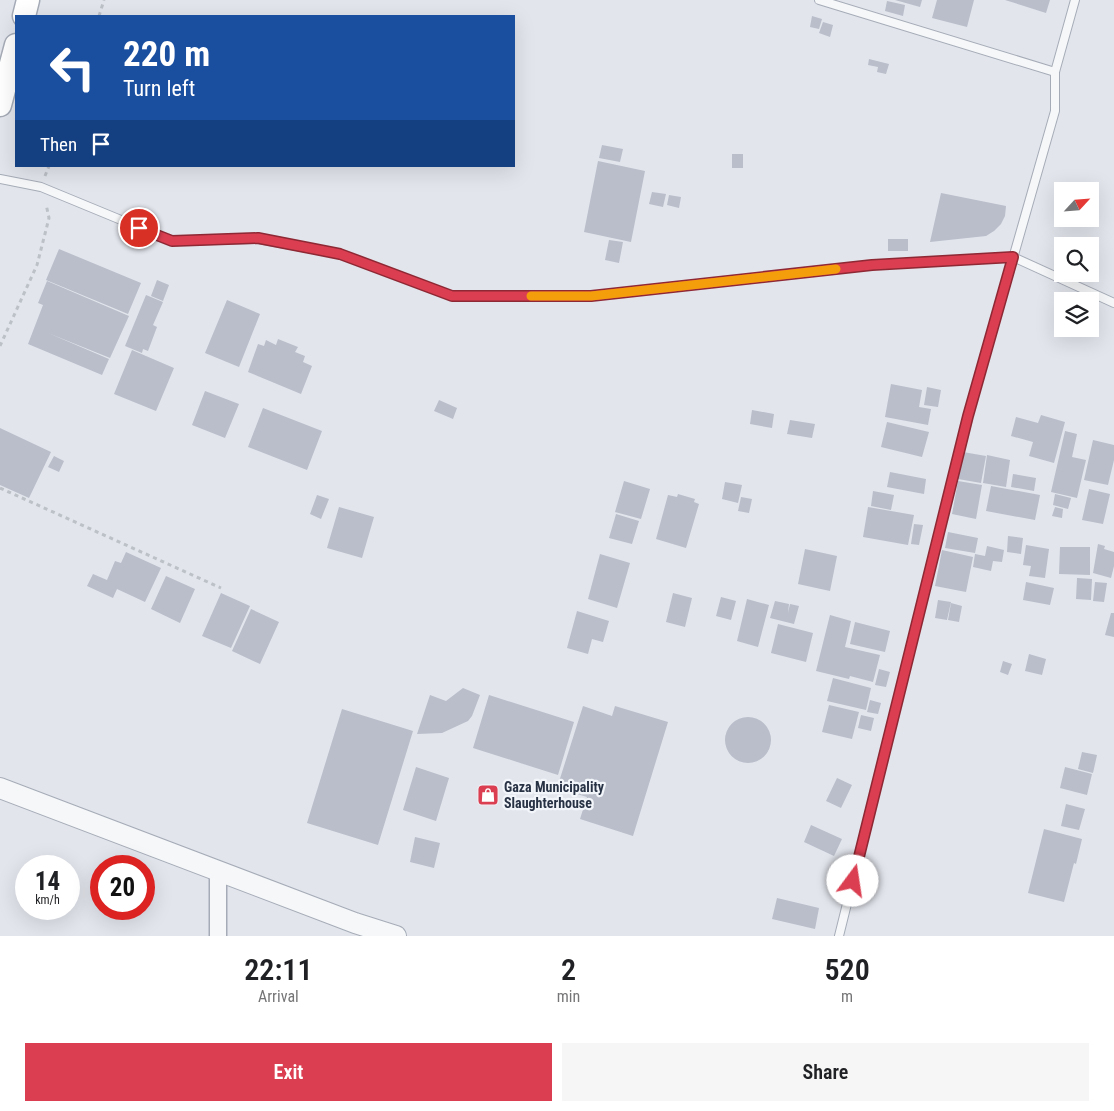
<!DOCTYPE html>
<html lang="en">
<head>
<meta charset="utf-8">
<style>
	body { margin:0; font-family:"Roboto Condensed",sans-serif; background:#f6f6f6; color:#202124; height:100vh; display:flex; flex-direction:column; font-size:19px; white-space:nowrap }
	* { box-sizing:border-box; margin:0 }
	p { font-size:16px; color:#757577 }
	.icon { flex:none; width:28px; height:28px; fill:none; stroke:currentColor; stroke-width:2; stroke-linecap:round; stroke-linejoin:round }
	.map { position:relative; height:936px; overflow:hidden }
	.sheet { display:flex; flex-direction:column; background:#fff; flex:1 }
	.sheet>* { flex:none }
	.guide { position:absolute; left:15px; top:15px; width:500px; height:152px; border-radius:0px; box-shadow:0 5px 20px #0002; background:#1a4fa0; color:#fff; overflow:hidden }
	.needle { width:32px; rotate:64deg }
	.tools { position:absolute; left:1054px; top:182px; display:grid; gap:10px }
	.tools a { display:grid; place-items:center; width:45px; height:45px; border-radius:0px; background:#fff; box-shadow:0 5px 20px #0002; font-size:25px }
	.speed { position:absolute; left:15px; top:855px; display:flex; gap:10px; font-size:25px; font-weight:700; text-align:center }
	.speed>* { display:grid; place-content:center; width:65px; height:65px; border-radius:50%; background:#fff; box-shadow:0 5px 20px #0002; line-height:1 }
	.speed small { font-size:12px; font-weight:400 }
	.speed .limit { border:8px solid #d22; background:#fff; color:#111 }
	.pin { position:absolute; display:grid; place-items:center; width:42px; height:42px; color:#fff; margin:-21px; border:2px solid #fff; border-radius:50%; box-shadow:0 1px 5px #0007 }
	.me { position:absolute; width:55px; margin:-28px; rotate:14deg; stroke-linejoin:round; filter:drop-shadow(0 0 4px #0008) }
	.turn { display:flex; align-items:center; gap:18px; height:105px; padding:0 25px; font-size:22px }
	.turn .icon { width:65px; height:65px; stroke-width:2.5 }
	.turn b { display:block; font-size:35px; line-height:42px }
	.then { display:flex; align-items:center; height:48px; padding:0 25px; background:#0003; gap:10px; font-size:19px }
	.eta { display:flex; justify-content:space-evenly; align-items:center; height:85px; text-align:center }
	.eta b { font-size:30px; font-weight:600; line-height:35px }
	.primary-button { display:flex; gap:10px; margin-top:auto; padding:10px 25px }
	.primary-button a { flex:1; height:58px; border-radius:0px; background:#da3e50; color:#fff; font-size:20px; font-weight:600; line-height:58px; text-align:center }
	.primary-button a+a { background:#f6f6f6; color:#202124 }
	.map>svg:first-child { display:block }
	.building { fill:#b9beca }
	.lines { fill:none; stroke-linecap:round; stroke-linejoin:round }
	.service-casing { stroke:#a6acb7; stroke-width:10 }
	.minor-casing { stroke:#a6acb7; stroke-width:19 }
	.tertiary-casing { stroke:#a6acb7; stroke-width:22 }
	.secondary-casing { stroke:#a6acb7; stroke-width:25 }
	.path { stroke:#bcc0c7; stroke-width:3; stroke-dasharray:4 4; stroke-linecap:butt }
	.service { stroke:#f5f7f9; stroke-width:8 }
	.minor { stroke:#f5f7f9; stroke-width:16 }
	.tertiary { stroke:#f5f7f9; stroke-width:20 }
	.secondary { stroke:#fff; stroke-width:22 }
	.route-casing { stroke:#8e2834; stroke-width:12 }
	.route { stroke:#da3e50; stroke-width:9 }
	.slow { stroke:#f59e0b; stroke-width:9 }
	.labels { text-anchor:middle; dominant-baseline:central; stroke-width:4.5; stroke-linejoin:round; paint-order:stroke }
	.poi-label { font-size:14px; font-weight:bold; fill:#283245; stroke:#f2f5f9; text-anchor:start }
</style>
</head>
<body>
<div class="map">
<svg width="1114" height="936" viewBox="0 0 1114 936">
	<rect width="100%" height="100%" fill="#e2e5ec"/>
	<path class="building" d="M895,0H922L920,7Z
		M937,0H974L967,27L932,18Z
		M1005,0H1050L1046,13Z
		M887,1L905,5L903,16L885,11Z
		M812,16L822,19L819,29L810,27Z
		M823,22L833,25L830,37L819,33Z
		M869,59L889,64L886,74L877,72L878,67L868,65Z
		M602,145L623,149L620,162L599,158Z
		M732,154H743V168H732Z
		M598,161L645,171L631,242L584,232Z
		M652,192L666,194L663,207L649,204Z
		M941,193L1006,206L1005,216L1001,224L994,231L986,236L930,242Z
		M669,195L681,197L679,208L667,205Z
		M888,239H908V251H888Z
		M609,240L623,242L619,263L605,260Z
		M59,249L141,283L128,314L46,280Z
		M157,280L169,285L163,301L151,296Z
		M47,281L129,316L110,358L48,333L109,359L102,375L28,344L43,305L38,303Z
		M146,295L163,302L153,325L157,327L148,351L143,349L142,353L125,346Z
		M227,300L260,314L239,367L205,353Z
		M278,339L298,347L295,352L305,356L303,362L312,366L301,394L248,372L258,344L264,346L266,340L276,345Z
		M132,350L174,368L156,411L114,394Z
		M891,384L922,390L919,407L931,409L928,425L885,417Z
		M927,387L941,390L938,407L924,405Z
		M205,391L239,404L225,438L192,425Z
		M439,400L457,408L453,419L434,411Z
		M263,408L322,431L307,470L248,447Z
		M752,410L774,414L772,428L750,424Z
		M1041,415L1065,422L1054,463L1029,456L1033,442L1011,436L1016,417L1038,423Z
		M790,420L815,424L812,438L787,434Z
		M887,422L929,432L922,457L881,447Z
		M0,428L51,452L29,498L0,485Z
		M1065,431L1077,434L1072,457L1086,460L1077,498L1051,492Z
		M1093,440L1114,445V460L1108,485L1084,480Z
		M963,452L986,456L981,483L958,479Z
		M987,455L1010,460L1006,487L983,483Z
		M54,456L64,461L59,472L48,467Z
		M890,472L926,479L924,494L887,487Z
		M1013,474L1036,478L1034,491L1011,487Z
		M624,481L650,489L641,519L615,512Z
		M958,481L982,485L976,519L952,514Z
		M725,482L742,485L738,503L722,499Z
		M991,486L1040,495L1035,520L986,511Z
		M1089,489L1110,494L1103,524L1082,520Z
		M873,491L894,495L891,510L871,506Z
		M678,494L695,499L694,502L699,504L686,548L656,539L668,495L677,497Z
		M1055,494L1071,498L1068,509L1053,505Z
		M317,495L329,499L321,519L310,514Z
		M741,497L752,499L749,513L738,511Z
		M339,507L374,517L362,558L327,548Z
		M868,507L914,515L908,545L863,537Z
		M1055,507L1063,509L1062,518L1052,516Z
		M616,514L639,521L632,544L609,538Z
		M914,524L923,525L919,545L911,544Z
		M948,532L978,538L975,553L945,548Z
		M1008,536L1023,538L1021,554L1007,552Z
		M1098,544L1105,546L1104,549L1114,552V566L1111,578L1093,573Z
		M1026,545L1049,549L1045,578L1029,576L1031,566L1023,565Z
		M987,546L1004,550L1002,562L993,561L991,571L973,567L975,554L985,556Z
		M1060,547H1090V575L1059,574Z
		M805,549L837,556L830,591L798,584Z
		M942,550L973,557L966,592L935,586Z
		M126,552L161,568L145,602L117,589L113,598L87,586L93,574L107,580L115,561L121,563Z
		M600,554L630,563L617,608L588,599Z
		M166,576L195,589L180,623L151,609Z
		M1077,578L1092,579L1091,600L1076,599Z
		M1026,582L1054,588L1050,605L1023,600Z
		M1095,582L1107,583L1104,602L1093,601Z
		M221,593L250,606L231,648L202,636Z
		M673,593L692,598L685,627L666,622Z
		M721,597L736,601L731,620L716,616Z
		M747,599L769,605L758,647L737,641Z
		M938,600L951,602L947,620L935,618Z
		M775,601L789,604L788,613L790,604L799,606L794,624L770,618Z
		M951,603L962,606L959,622L948,620Z
		M251,609L279,622L260,664L232,651Z
		M577,611L609,621L603,642L592,639L588,654L567,648Z
		M1111,613H1114V637L1105,635Z
		M830,615L851,621L845,647L880,655L873,682L850,676L849,679L816,671Z
		M855,622L890,631L885,652L850,644Z
		M778,624L813,633L806,662L771,653Z
		M1029,654L1046,659L1042,675L1025,671Z
		M1003,661L1012,664L1008,675L1000,672Z
		M879,669L890,672L886,687L875,685Z
		M833,678L871,688L866,710L827,701Z
		M463,688L480,695L472,716L468,721L442,733L417,734L430,695L446,701Z
		M489,695L574,722L558,775L473,748Z
		M870,700L881,703L878,714L867,712Z
		M829,705L859,712L852,739L822,732Z
		M583,706L612,716L615,706L668,722L633,836L580,819L587,797L557,788Z
		M342,709L413,731L378,845L307,823Z
		M861,715L874,718L871,731L858,728Z
		M725 740a23 23 0 1 1 46 0a23 23 0 1 1-46 0Z
		M1082,752L1097,755L1093,773L1078,769Z
		M416,767L449,778L436,821L403,810Z
		M1065,767L1092,774L1087,795L1060,788Z
		M837,778L852,785L841,808L826,801Z
		M1066,804L1085,809L1079,830L1061,826Z
		M811,825L842,839L834,856L804,842Z
		M1044,829L1082,839L1076,864L1074,863L1064,902L1028,893Z
		M415,837L440,843L434,868L410,862Z
		M777,898L819,908L815,929L772,919Z"/>
	<g class="lines">
		<g class="service-casing">
			<path id="service" d="M819,0L1055,72
				M0,179L41,187L172,241L258,239L340,254L452,296H591L872,265L1013,257L1114,303
				M839,936L968,416L1055,111V72L1075,0"/>
		</g>
		<g class="minor-casing">
			<path id="minor" d="M218,936V871"/>
		</g>
		<g class="tertiary-casing">
			<path id="tertiary" d="M0,788L355,923L396,936"/>
		</g>
		<g class="secondary-casing">
			<path id="secondary" d="M24,16L28,0
				M0,105L16,45"/>
		</g>
		<path class="path" d="M99,16L104,0
			M45,176L49,166
			M0,346L37,265L49,218L46,204
			M0,488L221,588"/>
		<use href="#service" class="service"/>
		<use href="#minor" class="minor"/>
		<use href="#tertiary" class="tertiary"/>
		<use href="#secondary" class="secondary"/>
	</g>
	<g class="lines">
		<g class="route-casing">
			<path id="route" d="M139,228L172,241L258,238L340,254L452,296H591L872,265L1013,257L968,416L853,881"/>
		</g>
		<use href="#route" class="route"/>
		<path class="slow" d="M531,296H591L836,269"/>
	</g>
	<defs>
		<g id="shop-square" transform="scale(1.125)"><rect x="-9" y="-9" width="18" height="18" rx="4" fill="#da3e50" stroke="#f2f5f9"/><path d="M-5-2.5h2.3a2.7 3.5 0 0 1 5.4 0H5L5.5 6h-11ZM-1.5-2.5h3a1.5 2.3 0 0 0-3 0Z" fill="#fff"/></g>
	</defs>
	<g fill-rule="evenodd">
		<use href="#shop-square" x="488" y="795"/>
	</g>
	<g class="labels">
		<g class="poi-label">
			<text x="504" y="787">Gaza Municipality<tspan x="504" dy="16">Slaughterhouse</tspan></text>
		</g>
	</g>
</svg>
<div class="tools">
<a><svg class="needle" viewBox="-14 -14 28 28"><path d="M0-13l5 13h-10z" fill="#e53935"/><path d="M0 13l5-13h-10z" fill="#757577"/></svg></a>
<a><svg class="icon" aria-label="search" viewBox="0 0 24 24"><circle cx="10" cy="10" r="6"/><path d="M15 15l6 6"/></svg></a>
<a><svg class="icon" aria-label="layers" viewBox="0 0 24 24"><path d="M12 4l9 5-9 5-9-5zM3 14l9 5 9-5"/></svg></a>
</div>
<div class="speed"><div>14<small>km/h</small></div><div class="limit">20</div></div>
<div class="pin" style="left:139px;top:228px;background:#d93025"><svg class="icon" aria-label="arrive" viewBox="0 0 24 24"><path d="M6 21V4h12l-3 4 3 4H6"/></svg></div>
<svg class="me" style="left:853px;top:881px" viewBox="-20 -20 40 40"><circle r="19" fill="#fff"/><path d="M0-13L10 11 0 6-10 11z" fill="#da3e50"/></svg>
<div class="guide">
<div class="turn"><svg class="icon" aria-label="left" viewBox="0 0 24 24"><path d="M17 20v-9H6M10 6l-5 5 5 5"/></svg><div><b>220 m</b>Turn left</div></div>
<div class="then">Then<svg class="icon" aria-label="arrive" viewBox="0 0 24 24"><path d="M6 21V4h12l-3 4 3 4H6"/></svg></div>
</div>
</div>
<section class="sheet">
<div class="eta">
<div><b>22:11</b><p>Arrival</p></div>
<div><b>2</b><p>min</p></div>
<div><b>520</b><p>m</p></div>
</div>
<div class="primary-button"><a>Exit</a><a>Share</a></div>
</section>
</body>
</html>
